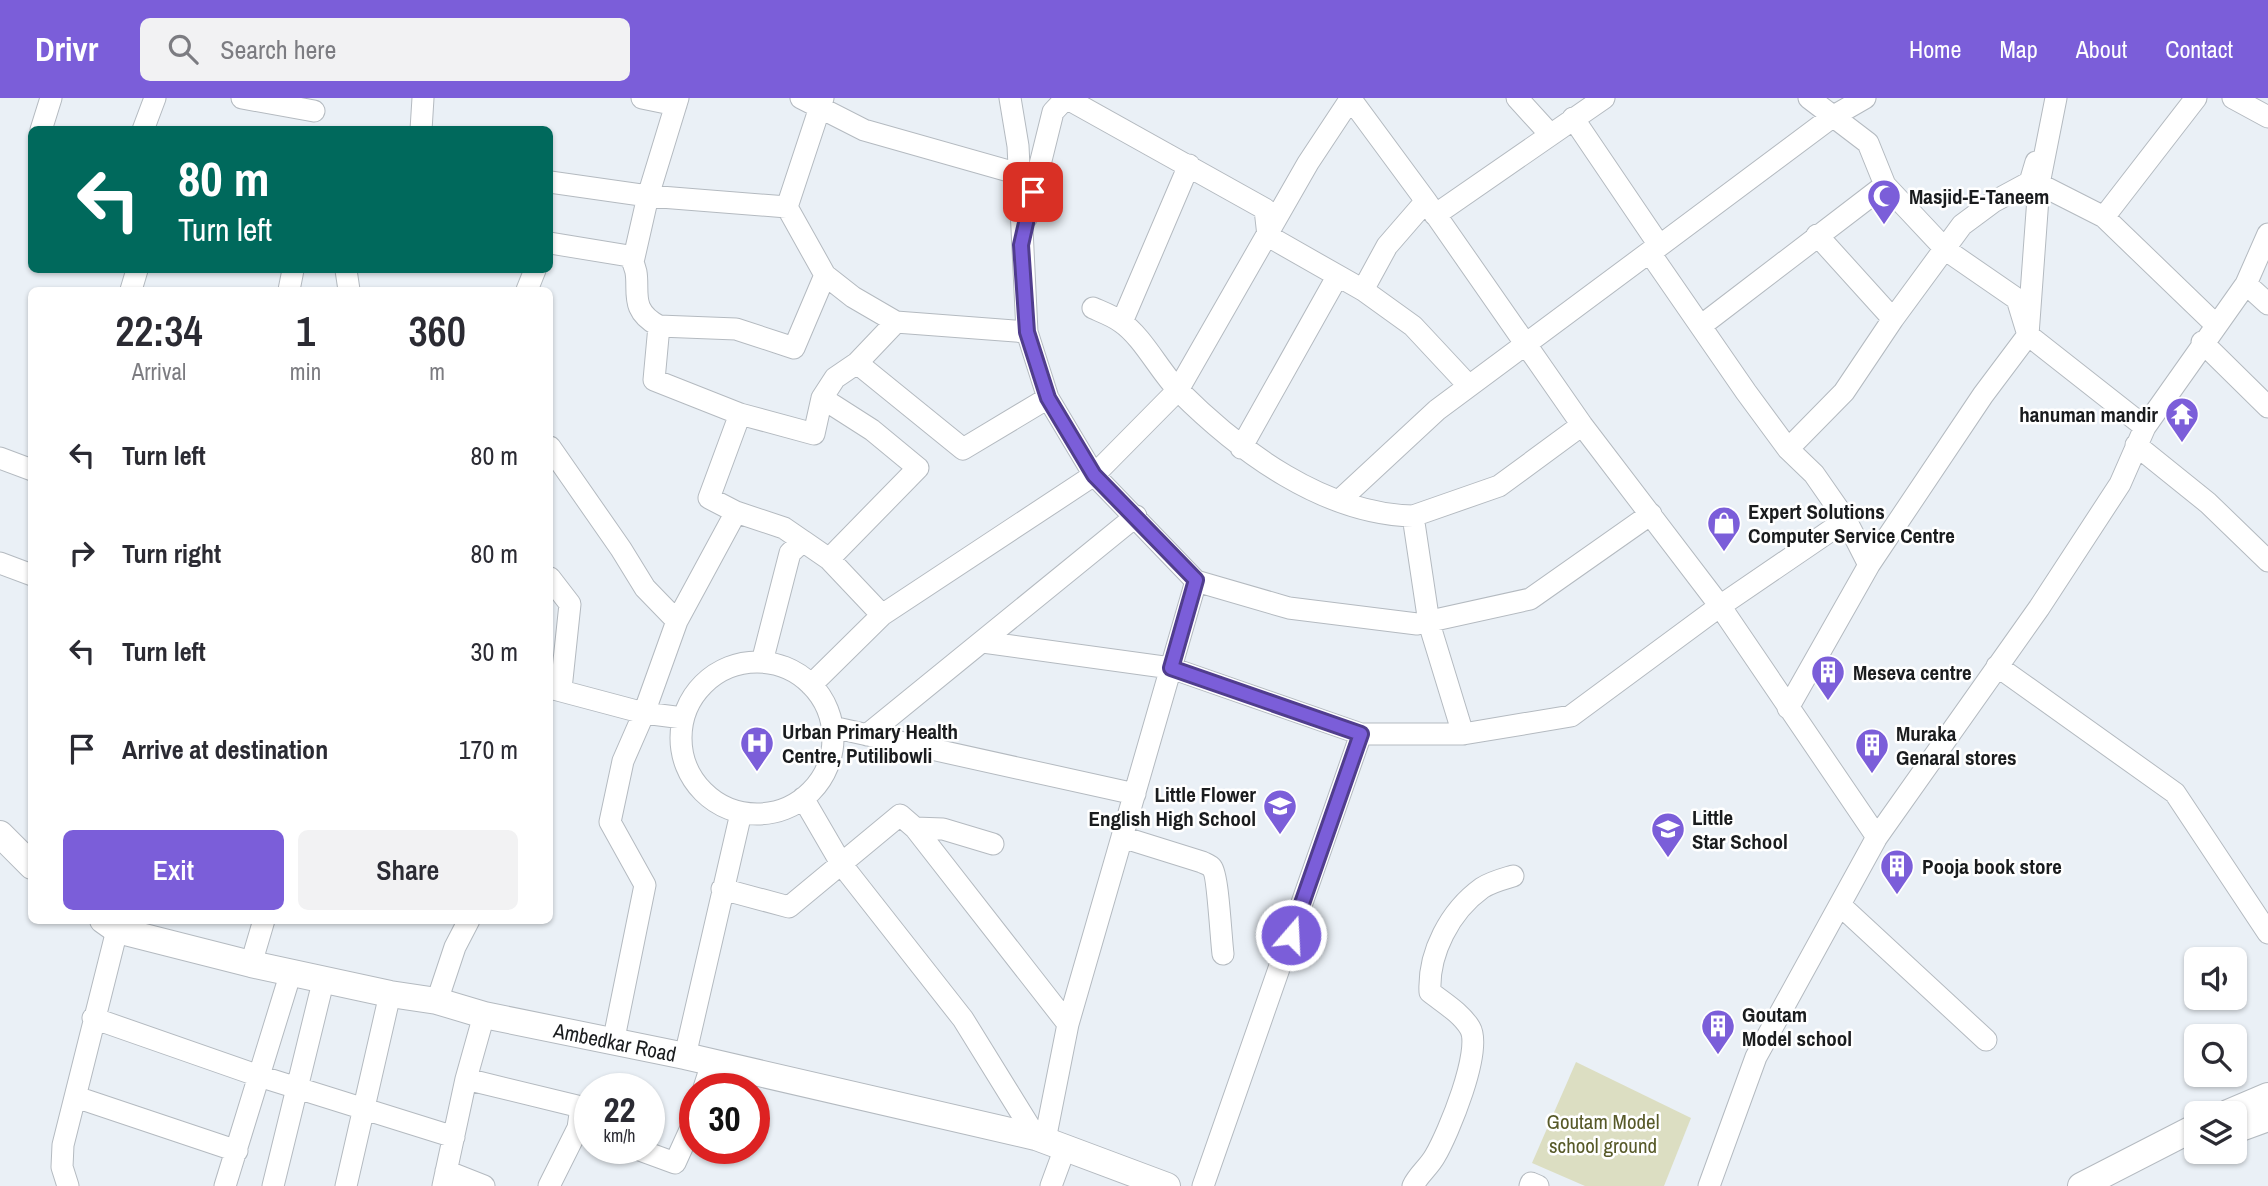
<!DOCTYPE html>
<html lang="en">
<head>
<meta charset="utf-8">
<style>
	body { margin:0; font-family:"Archivo Narrow",sans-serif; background:#f2f2f3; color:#2b2b33; height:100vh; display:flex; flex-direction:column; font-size:26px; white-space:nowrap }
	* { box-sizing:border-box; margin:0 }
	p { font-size:23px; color:#7c7c81 }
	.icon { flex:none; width:38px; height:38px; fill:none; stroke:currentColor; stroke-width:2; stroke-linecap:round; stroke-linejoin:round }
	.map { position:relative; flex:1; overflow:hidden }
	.side { position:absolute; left:28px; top:189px; width:525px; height:637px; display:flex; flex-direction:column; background:#fff; border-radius:10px; box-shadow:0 2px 5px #0004 }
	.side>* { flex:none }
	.hud { position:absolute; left:28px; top:28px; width:525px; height:147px; border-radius:10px; box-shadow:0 2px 5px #0004; background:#00695c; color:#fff; overflow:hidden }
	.buttons { position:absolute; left:2184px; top:849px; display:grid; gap:14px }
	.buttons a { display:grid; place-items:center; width:63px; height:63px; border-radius:10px; background:#fff; box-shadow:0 2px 5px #0004; font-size:35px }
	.speed { position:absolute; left:574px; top:975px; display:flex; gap:14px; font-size:35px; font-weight:700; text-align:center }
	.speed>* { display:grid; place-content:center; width:91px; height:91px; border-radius:50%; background:#fff; box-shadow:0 2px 5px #0004; line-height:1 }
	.speed small { font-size:18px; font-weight:400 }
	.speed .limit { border:10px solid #d22; background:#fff; color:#111 }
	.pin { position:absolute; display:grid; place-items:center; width:60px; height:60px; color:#fff; margin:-30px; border-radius:14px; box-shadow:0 4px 10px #0006 }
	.me { position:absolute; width:77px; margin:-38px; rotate:19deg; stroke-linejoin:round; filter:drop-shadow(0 0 5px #0008) }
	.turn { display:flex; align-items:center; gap:24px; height:147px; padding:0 35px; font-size:32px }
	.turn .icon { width:91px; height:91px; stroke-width:2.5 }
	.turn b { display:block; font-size:49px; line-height:60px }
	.eta { display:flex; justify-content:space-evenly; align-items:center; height:119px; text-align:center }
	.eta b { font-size:42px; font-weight:600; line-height:49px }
	.button { display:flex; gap:14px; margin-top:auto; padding:14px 35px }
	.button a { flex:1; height:80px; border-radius:10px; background:#7b5ed9; color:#fff; font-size:28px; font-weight:600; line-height:80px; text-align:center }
	.button a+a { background:#f2f2f3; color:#2b2b33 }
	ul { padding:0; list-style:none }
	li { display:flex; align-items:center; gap:21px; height:98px; padding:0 35px }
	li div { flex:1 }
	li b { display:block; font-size:26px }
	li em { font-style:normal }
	header { display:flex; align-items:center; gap:42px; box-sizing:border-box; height:98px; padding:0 35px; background:#7b5ed9; color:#fff }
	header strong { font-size:33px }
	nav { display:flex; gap:38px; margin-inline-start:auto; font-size:24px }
	.search { width:490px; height:63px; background:#f2f2f3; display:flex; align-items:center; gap:18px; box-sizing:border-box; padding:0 24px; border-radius:10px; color:#7c7c81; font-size:26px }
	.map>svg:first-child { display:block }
	.green { fill:#dcdec2 }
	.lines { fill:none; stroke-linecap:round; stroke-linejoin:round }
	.minor-casing { stroke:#b4bac0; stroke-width:23 }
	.major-casing { stroke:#b4bac0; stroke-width:28 }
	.minor { stroke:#fff; stroke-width:21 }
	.major { stroke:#fff; stroke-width:26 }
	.route-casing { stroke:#503d8d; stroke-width:18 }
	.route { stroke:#7b5ed9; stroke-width:12 }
	.labels { text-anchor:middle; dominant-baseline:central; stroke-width:5; stroke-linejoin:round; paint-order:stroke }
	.poi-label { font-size:21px; font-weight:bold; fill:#1a1c1e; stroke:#fff; text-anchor:start }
	.street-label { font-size:21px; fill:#1a1c1e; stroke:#fff }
	.park-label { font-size:21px; fill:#575928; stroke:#fff }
</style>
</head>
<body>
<header>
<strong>Drivr</strong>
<div class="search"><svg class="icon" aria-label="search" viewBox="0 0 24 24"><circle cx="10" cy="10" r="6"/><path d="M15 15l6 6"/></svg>Search here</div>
<nav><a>Home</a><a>Map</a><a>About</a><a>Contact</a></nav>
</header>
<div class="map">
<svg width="2268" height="1088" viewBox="0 0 2268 1088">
	<rect width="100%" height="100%" fill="#eaf0f6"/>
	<path class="green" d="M1576,964L1691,1020L1664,1088H1585L1532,1065Z"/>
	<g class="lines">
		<g class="minor-casing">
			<path id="minor" d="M242,0L314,13
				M642,0L676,7
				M801,0L864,32L1019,76
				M1010,0L1018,48L1027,234L1048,300L1094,377L1196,483L1068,926L1045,1042
				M1066,0L1265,111L1268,138L1363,192L1413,228L1469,288
				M1350,0L1426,103L1582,327L1720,508L1877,739
				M1517,0L1549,35
				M1809,0L1868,45L1885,87L1946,152L2017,201L2028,237L2145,329
				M2233,0L2268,19
				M1573,20L1659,147L1650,155L1746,294L1788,351L1814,376L1846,422L1869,467L1788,610
				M41,32L51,0
				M143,32L155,0
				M421,32L423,0
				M550,84L648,98L787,109
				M2039,86L2104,119L2215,226
				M1435,117L1604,0
				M1027,119L1053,14L1066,0
				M2104,119L2196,0
				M1817,137L1893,221
				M550,145L629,158C648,183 621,208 659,228
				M1650,155L1832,19L1865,0
				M633,164L648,98L678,0
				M346,172L349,192
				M825,177L853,199L896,224
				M2246,186L2268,206
				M131,192L137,172
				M289,192L293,172
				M527,192L535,172
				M1363,192L1387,148L1426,103
				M1093,210C1102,214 1113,218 1121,224C1143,239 1160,274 1179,293C1240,354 1324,416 1413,418
				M1122,224L1189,67
				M1702,227L1885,87
				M2202,244L2268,309
				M857,265L963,351L1048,300
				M740,316L654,282L659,228L736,231L794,250L825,177L787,109L823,0
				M1582,327L1499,388L1413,418L1429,525L1463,636L1571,618L1720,508L1846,422
				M2136,347L2208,405L2268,463
				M550,349L621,451L645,490L677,523L736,414L784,430L829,461L882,517
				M1241,350L1337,179
				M1788,351L1844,294L1893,221L1962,127L1993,104L2030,84L2036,64
				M0,360L32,372
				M1340,402L1437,312L1659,147
				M736,414L709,400L740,316L814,336L822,300L835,280L857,265L896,224L1027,234
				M0,465L32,477
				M1869,467L1983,297L2028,237L2039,86L2056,0
				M550,480L570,506L561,591
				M1196,483L1289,510L1417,526L1530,501L1651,416
				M677,523L644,615L683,620
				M983,544L1171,570L1361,636
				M762,564L790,455L803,443L829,461L918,370L872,332L822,300
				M681 640a76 76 0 1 1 152 0a76 76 0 1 1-152 0Z
				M1997,568L2175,695L2268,835
				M811,587L882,517L1094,377L1178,292L1308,65L1351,0
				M550,590L644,615L623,663L610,724L645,787L613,945
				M832,629L1135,696
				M867,637L1136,418
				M803,700L842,767L963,921L1036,1039
				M915,730L943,731L993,746
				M1122,739L1202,764C1206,766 1210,767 1212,770C1218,777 1221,841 1223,856
				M722,791L789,809L900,717L915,730L1068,926
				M1840,807L1986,942
				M251,866L264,822
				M437,903L455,849L469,822
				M93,920L259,978L454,1039
				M685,958L741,715
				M466,981L581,1009L578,1030L549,1088
				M704,990L712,965
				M76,999L237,1053
				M634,1050L675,1065L695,1021
				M446,1073L484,1088
				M68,1088L62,1069L63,1047L117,832
				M225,1088L291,874
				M273,1088L324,880
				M346,1088L390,896
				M443,1088L466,981L484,917
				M1051,1088L1065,1050
				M1203,1088L1361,636H1463
				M1413,1088C1418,1077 1429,1069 1435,1058C1448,1036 1483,952 1470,930C1461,915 1444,905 1430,894C1428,855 1450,813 1482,790C1491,784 1503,781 1513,778
				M1530,1088L1531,1085L1538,1088
				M1709,1088L1756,959L1877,739L2039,510L2120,386L2145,329L2246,186L2268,136"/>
		</g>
		<g class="major-casing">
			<g id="major">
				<path d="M0,736L32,768"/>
				<path id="s1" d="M103,822L117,832L251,866L390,896L437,903L484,917L685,958L1036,1039L1167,1088"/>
				<path d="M2228,1015L2268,998"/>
				<path d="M2235,1032L2268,1020"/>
				<path d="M2081,1088L2196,1029"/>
			</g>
		</g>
		<use href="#minor" class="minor"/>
		<use href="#major" class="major"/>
	</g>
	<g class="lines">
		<g class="route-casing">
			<path id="route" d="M1033,94L1021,147L1027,234L1048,300L1094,377L1196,482L1171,570L1361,636L1291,837"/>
		</g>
		<use href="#route" class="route"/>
	</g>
	<defs>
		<g id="mosque-pin" transform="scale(1.75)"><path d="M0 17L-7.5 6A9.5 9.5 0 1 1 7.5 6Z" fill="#7b5ed9" stroke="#fff"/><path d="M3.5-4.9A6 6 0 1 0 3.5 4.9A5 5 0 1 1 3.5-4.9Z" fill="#fff"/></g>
		<g id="temple-pin" transform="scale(1.75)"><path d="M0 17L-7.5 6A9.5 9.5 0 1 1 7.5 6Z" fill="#7b5ed9" stroke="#fff"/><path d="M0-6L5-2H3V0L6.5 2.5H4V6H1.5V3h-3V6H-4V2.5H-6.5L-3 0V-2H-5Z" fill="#fff"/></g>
		<g id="shop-pin" transform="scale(1.75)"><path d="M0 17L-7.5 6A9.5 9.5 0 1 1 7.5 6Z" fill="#7b5ed9" stroke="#fff"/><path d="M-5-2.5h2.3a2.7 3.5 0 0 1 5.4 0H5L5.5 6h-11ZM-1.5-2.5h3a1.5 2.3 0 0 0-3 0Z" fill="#fff"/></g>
		<g id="building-pin" transform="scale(1.75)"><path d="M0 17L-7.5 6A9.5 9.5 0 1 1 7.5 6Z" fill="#7b5ed9" stroke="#fff"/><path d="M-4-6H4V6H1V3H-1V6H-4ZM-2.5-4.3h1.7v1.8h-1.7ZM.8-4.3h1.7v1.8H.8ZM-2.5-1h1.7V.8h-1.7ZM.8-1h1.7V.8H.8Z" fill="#fff"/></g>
		<g id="hospital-pin" transform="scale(1.75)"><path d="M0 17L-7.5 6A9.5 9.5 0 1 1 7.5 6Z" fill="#7b5ed9" stroke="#fff"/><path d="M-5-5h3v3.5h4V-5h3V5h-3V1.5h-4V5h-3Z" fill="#fff"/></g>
		<g id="school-pin" transform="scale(1.75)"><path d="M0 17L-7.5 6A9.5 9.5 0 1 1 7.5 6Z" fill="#7b5ed9" stroke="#fff"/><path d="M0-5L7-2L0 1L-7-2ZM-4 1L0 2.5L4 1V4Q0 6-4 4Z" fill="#fff"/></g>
	</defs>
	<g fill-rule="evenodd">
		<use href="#mosque-pin" x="1884" y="98"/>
		<use href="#temple-pin" x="2182" y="316"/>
		<use href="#shop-pin" x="1724" y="425"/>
		<use href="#building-pin" x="1828" y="574"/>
		<use href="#hospital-pin" x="757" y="645"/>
		<use href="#building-pin" x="1872" y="647"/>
		<use href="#school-pin" x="1280" y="708"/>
		<use href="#school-pin" x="1668" y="731"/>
		<use href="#building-pin" x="1897" y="768"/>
		<use href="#building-pin" x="1718" y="928"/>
	</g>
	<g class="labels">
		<g class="poi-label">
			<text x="1909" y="98">Masjid-E-Taneem</text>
			<text x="2158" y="316" text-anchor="end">hanuman mandir</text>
			<text x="1748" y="413">Expert Solutions<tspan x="1748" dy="24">Computer Service Centre</tspan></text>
			<text x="1853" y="574">Meseva centre</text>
			<text x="782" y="633">Urban Primary Health<tspan x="782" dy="24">Centre, Putilibowli</tspan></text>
			<text x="1896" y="635">Muraka<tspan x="1896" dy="24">Genaral stores</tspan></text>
			<text x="1256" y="696" text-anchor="end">Little Flower<tspan x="1256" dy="24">English High School</tspan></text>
			<text x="1692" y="719">Little<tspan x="1692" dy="24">Star School</tspan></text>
			<text x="1922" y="768">Pooja book store</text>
			<text x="1742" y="916">Goutam<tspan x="1742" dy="24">Model school</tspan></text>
		</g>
		<g class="street-label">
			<text stroke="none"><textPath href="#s1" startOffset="528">Ambedkar Road</textPath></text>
		</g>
		<g class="park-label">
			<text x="1603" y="1023">Goutam Model<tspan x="1603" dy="24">school ground</tspan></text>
		</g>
	</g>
</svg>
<div class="buttons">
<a><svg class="icon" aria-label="sound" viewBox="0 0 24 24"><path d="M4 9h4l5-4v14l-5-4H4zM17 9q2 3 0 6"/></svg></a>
<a><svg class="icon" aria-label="search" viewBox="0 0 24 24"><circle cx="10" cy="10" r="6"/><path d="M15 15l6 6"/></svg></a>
<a><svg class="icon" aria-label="layers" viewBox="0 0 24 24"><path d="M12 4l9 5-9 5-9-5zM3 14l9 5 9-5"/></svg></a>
</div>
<div class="speed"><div>22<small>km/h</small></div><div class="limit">30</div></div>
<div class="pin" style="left:1033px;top:94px;background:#d93025"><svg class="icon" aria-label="arrive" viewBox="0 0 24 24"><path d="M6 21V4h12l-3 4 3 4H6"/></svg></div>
<svg class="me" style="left:1291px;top:837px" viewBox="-20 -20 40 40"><circle r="17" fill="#7b5ed9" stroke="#fff" stroke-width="3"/><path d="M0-11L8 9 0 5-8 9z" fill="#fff"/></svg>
<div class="hud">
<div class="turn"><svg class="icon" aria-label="left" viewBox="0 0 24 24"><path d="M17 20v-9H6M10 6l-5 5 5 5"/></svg><div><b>80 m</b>Turn left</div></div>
</div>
<section class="side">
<div class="eta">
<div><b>22:34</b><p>Arrival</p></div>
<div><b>1</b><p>min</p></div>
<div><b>360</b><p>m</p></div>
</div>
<ul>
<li><svg class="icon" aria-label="left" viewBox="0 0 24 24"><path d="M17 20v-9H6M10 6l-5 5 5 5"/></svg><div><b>Turn left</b></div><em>80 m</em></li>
<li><svg class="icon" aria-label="right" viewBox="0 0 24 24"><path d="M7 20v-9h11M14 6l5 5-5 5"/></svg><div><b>Turn right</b></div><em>80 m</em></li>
<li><svg class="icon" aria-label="left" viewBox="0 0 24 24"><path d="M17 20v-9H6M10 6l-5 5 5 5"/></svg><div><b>Turn left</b></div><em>30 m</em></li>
<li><svg class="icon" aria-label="arrive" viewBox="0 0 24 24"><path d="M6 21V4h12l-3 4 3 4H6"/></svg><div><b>Arrive at destination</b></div><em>170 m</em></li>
</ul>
<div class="button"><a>Exit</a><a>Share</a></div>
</section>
</div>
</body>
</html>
